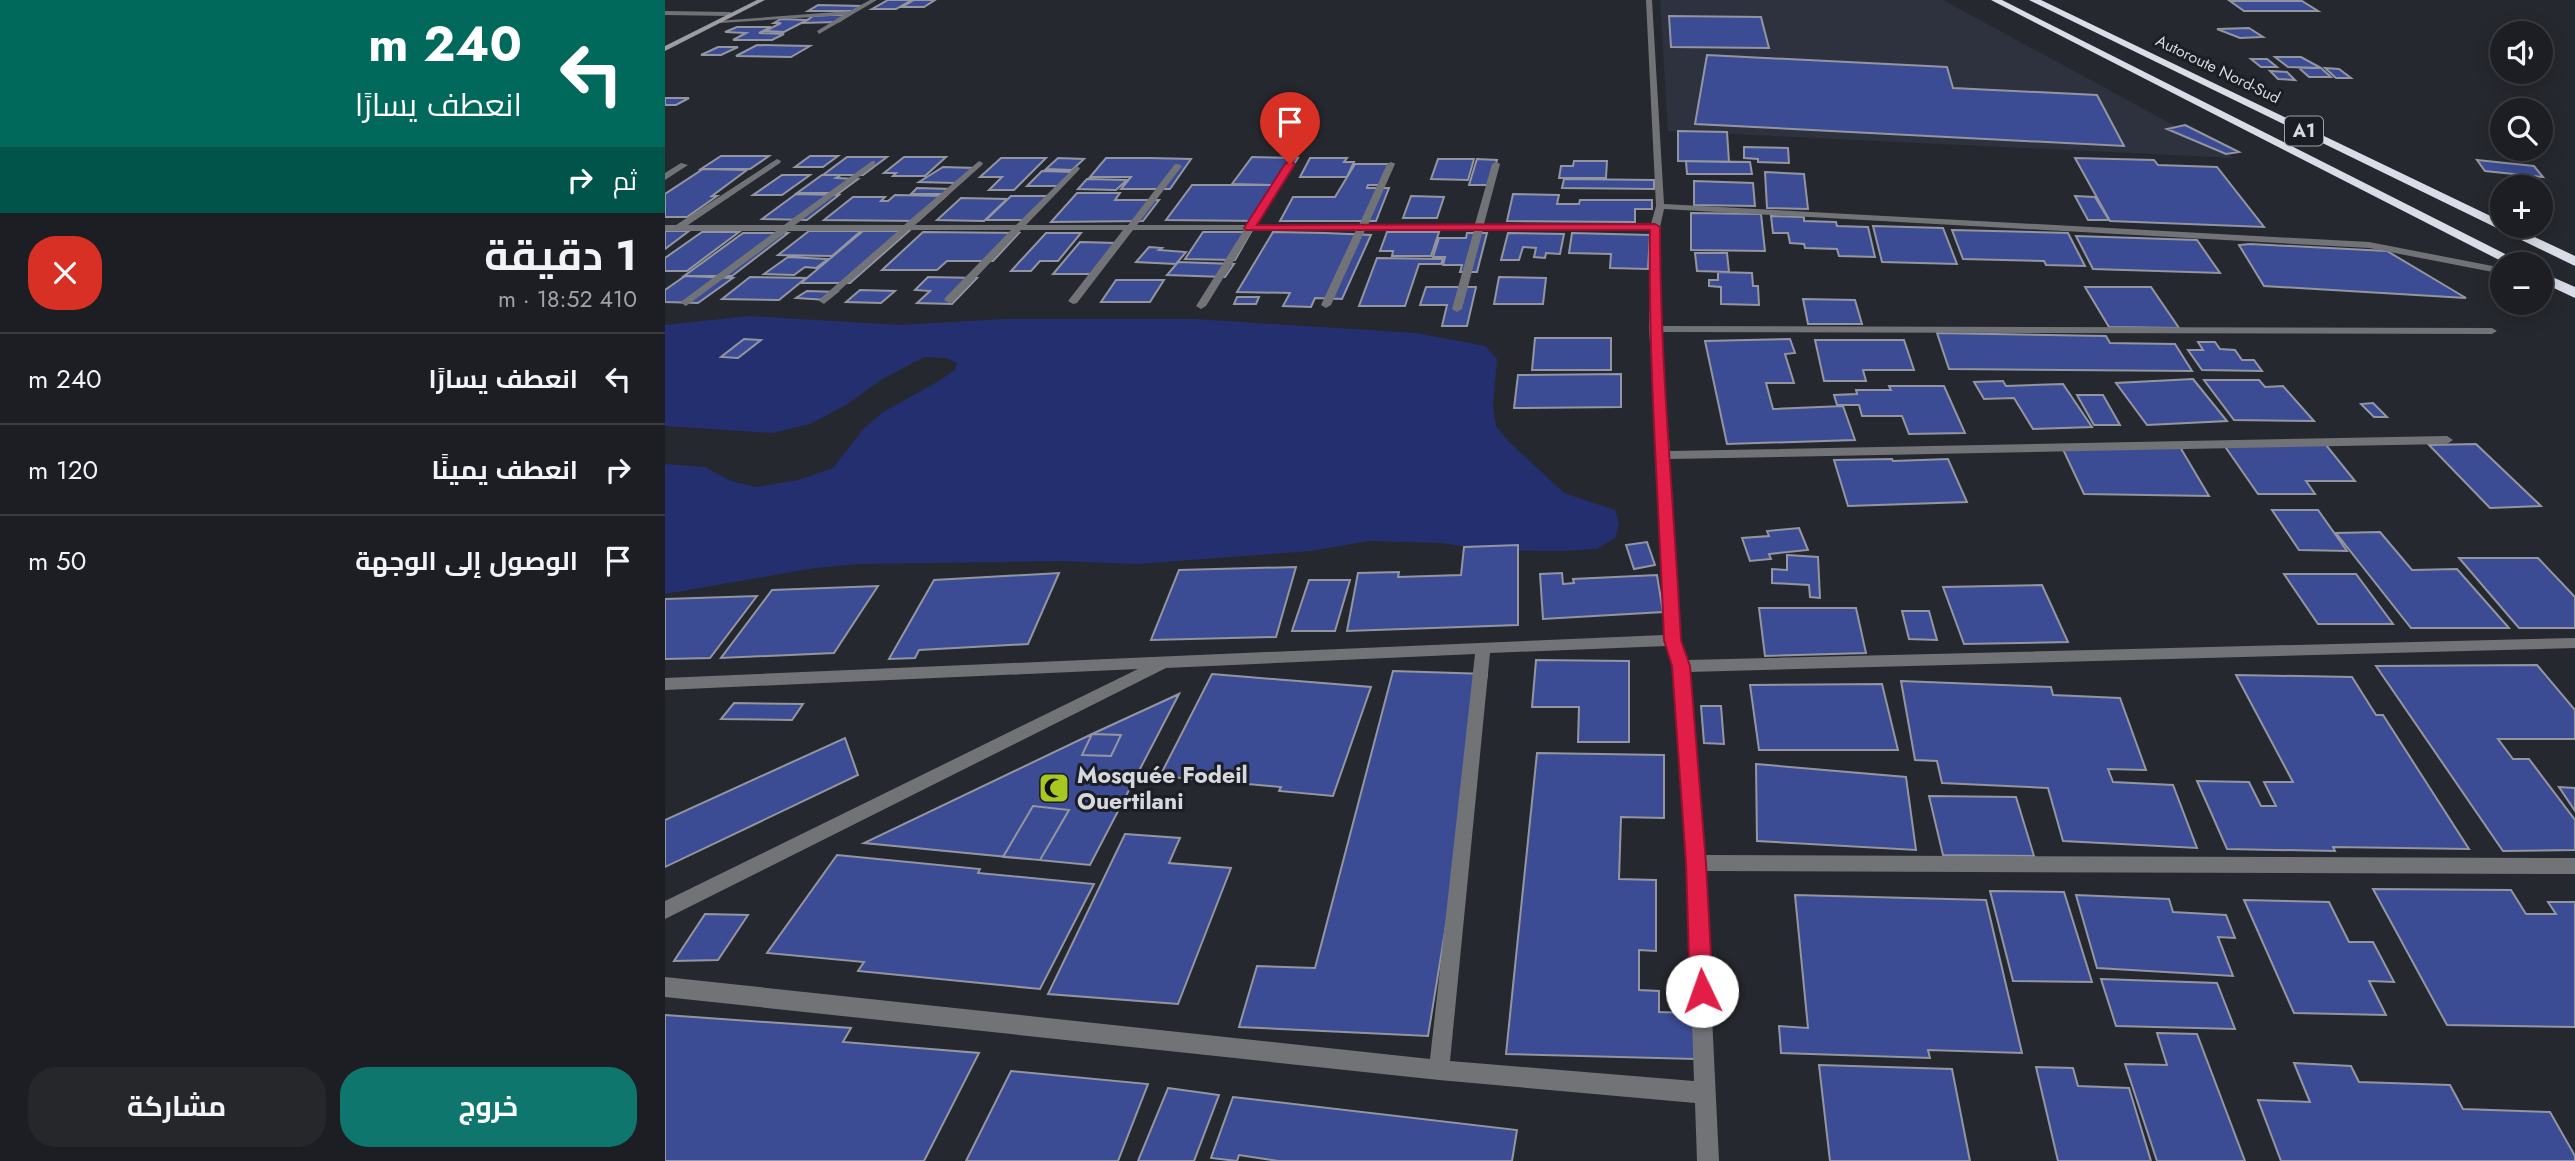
<!DOCTYPE html>
<html lang="ar">
<head>
<meta charset="utf-8">
<style>
	body { margin:0; font-family:Jost,Cairo,sans-serif; background:#25272b; color:#f1f3f6; direction:rtl; height:100vh; display:flex; flex-direction:column; font-size:26px; white-space:nowrap }
	* { box-sizing:border-box; margin:0 }
	p { font-size:23px; color:#a0a2a6 }
	.icon { flex:none; width:38px; height:38px; fill:none; stroke:currentColor; stroke-width:2; stroke-linecap:round; stroke-linejoin:round }
	.map { position:relative; flex:1; overflow:hidden; direction:ltr }
	.side { display:flex; flex-direction:column; background:#1c1e23; width:665px }
	.side>* { flex:none }
	.top-card { background:#00695c; color:#fff; overflow:hidden }
	.controls { position:absolute; left:1825px; top:21px; display:grid; gap:14px }
	.controls a { display:grid; place-items:center; width:63px; height:63px; border-radius:50%; background:#1c1e23; box-shadow:0 4px 18px #0003,0 0 0 2px #3a3c41; font-size:35px }
	.pin { position:absolute; display:grid; place-items:center; width:60px; height:60px; color:#fff; margin:-72px -30px; border-radius:50% 50% 50% 0; rotate:-45deg; box-shadow:0 0 7px #0007 }
	.pin .icon { rotate:45deg }
	.me { position:absolute; width:77px; margin:-38px; rotate:357deg; stroke-linejoin:round; filter:drop-shadow(0 0 5px #0008) }
	.turn { display:flex; align-items:center; gap:24px; height:147px; padding:0 28px; font-size:32px }
	.turn .icon { width:91px; height:91px; stroke-width:2.5 }
	.turn b { display:block; font-size:49px; line-height:60px }
	.then { display:flex; align-items:center; height:66px; padding:0 28px; background:#0003; gap:14px; font-size:26px }
	.round { display:grid; place-items:center; flex:none; width:74px; height:74px; border-radius:28px; background:#25272b }
	.headline { display:flex; align-items:center; justify-content:space-between; height:119px; padding:0 28px }
	h1 { font-size:42px; font-weight:700; line-height:52px }
	.button { display:flex; gap:14px; margin-top:auto; padding:14px 28px }
	.button a { flex:1; height:80px; border-radius:28px; background:#0f766e; color:#fff; font-size:28px; font-weight:700; line-height:80px; text-align:center }
	.button a+a { background:#25272b; color:#f1f3f6 }
	ul { padding:0; list-style:none }
	li { display:flex; align-items:center; gap:21px; height:91px; padding:0 28px; border-top:2px solid #3a3c41 }
	li div { flex:1 }
	li b { display:block; font-size:26px }
	li em { font-style:normal }
	main { display:flex; flex:1; min-height:0 }
	.map>svg:first-child { display:block }
	.built { fill:#2e323f }
	.green { fill:#232f6e }
	.building { fill:#3c4c94; stroke:#9396a0; stroke-width:2 }
	.lines { fill:none; stroke-linecap:round; stroke-linejoin:round }
	.street { fill:#727377; fill-rule:evenodd }
	.secondary { fill:#9c9ea4; fill-rule:evenodd }
	.highway { fill:#d9dde7; fill-rule:evenodd }
	.route { fill:#e11d48; stroke:#92132f; stroke-width:2 }
	.labels { text-anchor:middle; dominant-baseline:central; stroke-width:6; stroke-linejoin:round; paint-order:stroke }
	.far-street-label { font-size:16px; fill:#d7d9de; stroke:#1c1e26 }
	.shield { fill:#1c1e26; stroke:#9fa1a7; stroke-width:2 }
	.shield-label { font-size:18px; font-weight:bold; fill:#d7d9de }
	.near-poi-label { font-size:23px; font-weight:bold; fill:#d7d9de; stroke:#1c1e26; text-anchor:start }
</style>
</head>
<body>
<main>
<div class="map">
<svg width="1910" height="1161" viewBox="0 0 1910 1161">
	<rect width="100%" height="100%" fill="#26282f"/>
	<path class="built" d="M995,0H1278L1569,158L1003,131Z"/>
	<path class="green" d="M84,316L235,325L339,319H530L751,333L820,346L832,359L828,406L831,426L843,441L899,493L950,510L954,524L950,538L932,549L897,551L821,550L777,543L703,541L647,551L472,564L395,561L194,564L150,568L0,594V464L40,467L66,481L91,487L133,480L168,468L199,428L218,412L272,382L290,370L292,363L281,358L259,357L216,380L181,405L145,424L107,433L0,426V325Z"/>
	<path class="building" d="M223,0H247L231,9H207Z
		M249,0H270L259,7H237Z
		M1565,1H1637L1653,11H1579Z
		M153,5L198,6L188,11H143Z
		M165,15H184L173,22L138,23L148,16Z
		M1004,16L1096,17L1104,48L1006,47Z
		M116,19L142,20L119,32L100,31L116,23H109Z
		M72,27H106L94,33L119,34L107,40H68L81,33L60,32Z
		M1584,28L1598,37L1575,38L1552,29Z
		M92,45L145,46L126,57L71,56Z
		M53,47H73L56,55H36Z
		M1042,55L1282,67L1288,88L1432,95L1459,146L1030,124Z
		M1610,57H1636L1656,68L1623,67Z
		M1586,59H1602L1612,67H1596Z
		M1634,68H1656L1666,77H1644Z
		M1660,68L1674,69L1686,78H1671Z
		M1605,71L1622,72L1630,80L1613,79Z
		M0,98H24L11,105H0Z
		M1520,125L1574,152L1561,154L1502,129Z
		M1013,131L1062,132L1064,162L1013,161Z
		M1079,147L1123,148L1124,163L1093,162V159L1079,158Z
		M56,156H104L85,169H36Z
		M145,156H173L158,167H130Z
		M182,157H222L198,175H158Z
		M239,157H281L260,176H228L231,173H219Z
		M587,157L633,158L620,178L611,185L567,184Z
		M336,158H381L349,190H324L337,177H315Z
		M393,158L419,159L407,170L381,169Z
		M441,158H485L526,159L505,189H456L466,177H425Z
		M645,158H682L679,162H689L682,177H635Z
		M1410,158L1489,160L1493,165L1552,167L1599,227L1445,221Z
		M773,159H809L803,180L766,179Z
		M812,159L832,160L825,185H804Z
		M1812,160L1869,166L1878,177L1820,171Z
		M909,161H942L941,178H894L896,166H908Z
		M1021,161L1085,162L1087,174H1022Z
		M690,164H728L719,185H703L702,188H724L711,221H615L628,197H670Z
		M278,167L310,168L291,183L254,182Z
		M38,169L82,170L47,196H52L22,217H0V194Z
		M377,171L409,172L395,186H362Z
		M1100,172L1139,174L1143,209L1102,208Z
		M117,175H145L117,195H88Z
		M157,175H176L171,178L193,179L174,193H132Z
		M422,179L462,180L451,190L413,189Z
		M899,179L989,180V189L897,188Z
		M1029,181L1088,183L1090,206L1029,205Z
		M527,185H615L594,221L501,220Z
		M252,188L286,189L280,194H246Z
		M412,193H455L450,200H494L478,221L386,222Z
		M131,194L174,195L142,220L97,219Z
		M848,194L894,195L892,204H914L915,200H987V209H970V222L842,221Z
		M230,195L281,196L253,221L159,220L188,197H220L216,201H223Z
		M346,196H385L362,220H321Z
		M746,196L779,197L772,218H738Z
		M1410,196L1430,197L1444,220H1423Z
		M296,198L342,199L319,221L272,220Z
		M1026,213L1096,214L1100,251L1026,250Z
		M1106,216L1139,217V221L1171,222L1172,226L1203,227L1210,257L1174,256L1172,249L1140,248L1139,244L1125,243L1123,233H1108Z
		M1208,226L1278,228L1292,264L1217,262Z
		M1287,230L1403,233L1420,266L1381,265L1379,261L1298,259Z
		M0,231H24L0,249Z
		M144,231H196L167,256L113,255Z
		M198,231H244L185,283H136Z
		M37,232H74L22,271H0V258Z
		M258,232L354,233L328,261H282L272,270H217Z
		M538,232H586L570,260L520,259Z
		M608,232L660,233L706,235L677,299L650,298L646,307L618,306L625,293L572,292Z
		M722,232H774L766,256H727L728,251H715Z
		M78,233H123L67,276H19Z
		M381,233H416L393,261H375L366,271H346Z
		M802,233H822L812,272H795L797,265H778L780,257H768L774,238H801Z
		M843,233L899,234L895,254L881,253L880,258L869,257L871,248L858,247L854,260H836Z
		M907,233L985,235L983,269L945,268L946,254L904,253Z
		M1411,236L1532,240L1555,273L1428,269Z
		M415,242L451,243L426,274H388Z
		M1585,244L1722,251L1801,298L1599,286L1574,245Z
		M484,247L497,248L494,250L521,252L511,264L471,262Z
		M1030,253H1062L1064,272L1032,271Z
		M123,257L163,259L151,268L140,267L129,275L99,274Z
		M712,258L778,259L776,264H754L740,306H694Z
		M513,262L569,264L560,277L502,275Z
		M1053,272L1087,273L1088,286H1093L1094,305L1056,304V287L1044,286V280H1053Z
		M20,276L68,278L33,303L0,302V290Z
		M85,277L141,278L114,300L57,299Z
		M263,277L312,278L287,304L252,303L265,291L250,290Z
		M834,277L881,278L878,304H829Z
		M451,280H499L485,302H436Z
		M761,287H811L802,326H777L782,305H755Z
		M1420,287H1486L1514,328L1444,327Z
		M195,290L230,291L216,303L181,302Z
		M142,291L172,292L162,300L131,298Z
		M572,297H594L591,304H569Z
		M1138,299L1190,300L1197,324H1143Z
		M1272,333L1441,336L1445,343L1510,344L1527,371L1284,369Z
		M870,338H946V370H867Z
		M79,339L96,340L73,358L56,357Z
		M1125,339L1130,353L1120,354L1129,383H1101L1108,409L1178,406L1190,440L1062,444L1040,341Z
		M1150,340H1239L1249,370H1198L1201,381H1159Z
		M1533,342H1550L1555,349L1570,350L1577,360H1589L1597,371L1537,370L1523,350H1538Z
		M956,374V407L849,408L853,375Z
		M1528,379L1562,421L1482,425L1451,383Z
		M1539,380H1594L1600,387L1618,386L1649,421L1569,420Z
		M1338,381L1341,386L1398,384L1427,427L1368,429L1349,398L1319,399L1309,382Z
		M1224,386H1279L1300,433L1244,434L1237,416H1197L1194,405H1172L1169,395L1192,394L1191,390H1226Z
		M1412,395H1438L1455,425H1429Z
		M1708,403L1722,417H1709L1696,404Z
		M1811,444L1876,506L1825,508L1764,445Z
		M1396,445L1515,447L1544,496L1419,494Z
		M1559,445H1661L1690,481H1641L1650,494H1593Z
		M1227,459L1228,461L1283,459L1302,502L1183,506L1169,460Z
		M1607,510H1653L1682,551L1634,550Z
		M1134,528L1143,550L1104,554L1106,559L1085,561L1077,538L1104,536L1102,531Z
		M1715,532L1747,570L1792,569L1844,628H1746L1671,533Z
		M982,542L990,565L969,569L961,545Z
		M853,545V625L682,631L693,573L734,572L733,577L796,575L799,547Z
		M1122,555L1153,557L1155,598L1145,597L1144,585L1107,583V569L1122,570Z
		M1794,558H1873L1910,597V628H1854Z
		M631,567L611,637L486,640L514,570Z
		M394,573L363,644L254,650L250,658L224,659L269,580Z
		M897,573L898,584L909,583L908,579L992,575L998,612L878,619L875,574Z
		M1619,574H1691L1728,624H1653Z
		M644,580H685L670,631H627Z
		M1377,585L1403,642L1299,644L1278,587Z
		M213,586L169,653L56,658L107,590Z
		M92,596L45,658L0,659V599Z
		M1094,608H1191L1201,653L1100,656Z
		M1237,611H1264L1272,640L1244,639Z
		M871,660L964,661V742H913L914,707H867Z
		M1872,665L1910,710V739H1833L1848,759H1864L1910,820V850L1838,851L1711,666Z
		M728,671L822,674L763,1036L574,1027L592,966L650,968Z
		M547,674L706,687L668,796L614,791L616,787L495,776Z
		M1571,675L1687,677L1711,715H1718L1804,849L1668,847L1670,851L1562,849L1532,781L1584,782L1596,806H1611L1599,782H1628Z
		M1236,681L1386,687L1388,695L1455,698L1481,770L1443,769L1448,782L1508,785L1532,848L1398,841L1383,788L1277,783L1272,761L1250,760Z
		M1217,684L1233,750H1094L1085,685Z
		M514,694L425,865L199,843L427,734Z
		M69,703L138,704L127,720L56,719Z
		M1036,706H1056L1059,744L1039,743Z
		M427,734L456,735L446,756L417,755Z
		M180,738L193,775L0,867V820Z
		M872,753L999,755V818L956,817L954,879L991,880V951L974,950V990L994,991V1012L1028,1013L1030,1059L841,1054Z
		M1091,764L1241,777L1251,850L1092,841Z
		M1894,787L1910,788V811Z
		M1264,796L1351,797L1369,856L1278,855Z
		M368,806L404,810L375,860L338,857Z
		M460,834L515,838L504,863L566,868L513,1004L383,994Z
		M172,855L315,869L313,873L429,884L375,989L193,971L199,962L102,953Z
		M1708,889L1846,890L1861,914H1891L1883,902H1910V1027L1782,1025Z
		M1325,891L1399,892L1427,982L1348,981Z
		M1130,895L1321,900L1357,1053L1263,1050L1265,1058L1116,1053L1114,1026L1143,1028Z
		M1411,895L1504,899L1508,912L1561,915L1570,938L1553,937L1568,976L1432,968Z
		M1579,900L1664,902L1684,942H1708L1729,982L1704,981L1721,1015L1629,1013Z
		M40,914L83,915L53,960L9,961Z
		M1436,979L1552,983L1570,1029L1451,1026Z
		M0,1015L186,1028L178,1042L314,1053L259,1161H0Z
		M1492,1033L1532,1034L1580,1161H1492L1460,1064L1502,1065Z
		M1629,1063L1686,1066L1694,1082L1785,1085L1798,1109L1885,1112L1910,1156V1161H1616L1593,1100L1645,1102Z
		M1154,1065L1287,1069L1305,1161H1165Z
		M1371,1067L1408,1068L1413,1086L1464,1088L1486,1161H1393Z
		M346,1071L483,1084L453,1161H301Z
		M503,1088L554,1095L529,1161H473Z
		M568,1097L852,1130L847,1161H613L574,1155L572,1161L546,1158Z"/>
	<g class="lines">
		<path class="street" d="M205,0H212L154,34L152,31L178,15L55,23L52,21L185,11Z
			M981,0H987L999,204L1704,242L1838,268V274L1704,248L999,209L995,227L994,326L1827,328L1832,331L1827,334L995,332L1005,451L1782,436L1788,440L1782,444L1005,459L1014,640L1022,660L1910,638V648L1024,672L1039,855L1910,858V874L1040,871L1054,1161H1032L1030,1103L774,1080L0,997V977L765,1059L810,654L501,668L0,919V901L473,669L0,690V678L999,635L993,455L984,329L985,230H818L797,309L792,312L787,309L809,230H700L666,305L661,308L656,305L691,230H588L541,306L536,309L531,306L579,230H468L412,303L408,304L403,301L458,230H356L288,302L284,303L279,300L280,298L346,230H244L159,304L154,301L155,299L233,231H123L21,306L16,303L17,301L111,231H0V225H11L112,159L116,161L115,163L23,225H119L207,161H210V165L130,225H239L314,161L318,163L317,165L250,225H351L411,166L415,168L414,170L361,225H463L510,164H513L517,166L472,225H582L621,164L625,162L629,164L592,225H694L722,164L726,162L730,164L703,225L810,224L827,164L831,162L835,164L819,224H986L991,206ZM1002,646L1008,666L1022,863L1029,1081L785,1061L825,653Z
			M0,11L65,12L68,14L65,16L0,15Z
			M16,163L23,165L0,180V173Z"/>
		<path class="secondary" d="M92,0H100L0,51V46Z"/>
		<path class="highway" d="M1326,0H1337L1860,264H1842Z
			M1364,0H1376L1838,222V226H1846L1910,256V266Z
			M1876,272L1910,287V298L1876,282Z"/>
	</g>
	<path class="route" d="M625,161L630,164L592,225L990,224L995,227C995,365 1009,502 1016,640L1025,666L1041,863L1048,991L1044,998L1037,1002L1029,998L1025,991L1021,863L1007,666L999,640C994,503 983,367 985,230H581L579,228L620,164Z"/>
	<defs>
		<g id="mosque-square" transform="scale(1.575)"><rect x="-9" y="-9" width="18" height="18" rx="4" fill="#a6c821" stroke="#1c1e26"/><path d="M3.5-4.9A6 6 0 1 0 3.5 4.9A5 5 0 1 1 3.5-4.9Z" fill="#111"/></g>
	</defs>
	<g fill-rule="evenodd">
		<use href="#mosque-square" x="389" y="788"/>
	</g>
	<g class="labels">
		<g class="far-street-label">
			<text transform="translate(1553 69) rotate(26)">Autoroute Nord-Sud</text>
		</g>
		<rect class="shield" x="1620" y="116.5" width="38" height="29" rx="5"/>
		<g class="shield-label">
			<text x="1639" y="131">A1</text>
		</g>
		<g class="near-poi-label">
			<text x="412" y="775">Mosquée Fodeil<tspan x="412" dy="26">Ouertilani</tspan></text>
		</g>
	</g>
</svg>
<div class="controls">
<a><svg class="icon" aria-label="sound" viewBox="0 0 24 24"><path d="M4 9h4l5-4v14l-5-4H4zM17 9q2 3 0 6"/></svg></a>
<a><svg class="icon" aria-label="search" viewBox="0 0 24 24"><circle cx="10" cy="10" r="6"/><path d="M15 15l6 6"/></svg></a>
<a>+</a>
<a>−</a>
</div>
<div class="pin" style="left:625px;top:164px;background:#d93025"><svg class="icon" aria-label="arrive" viewBox="0 0 24 24"><path d="M6 21V4h12l-3 4 3 4H6"/></svg></div>
<svg class="me" style="left:1037px;top:991px" viewBox="-20 -20 40 40"><circle r="19" fill="#fff"/><path d="M0-13L10 11 0 6-10 11z" fill="#e11d48"/></svg>
</div>
<section class="side">
<div class="top-card">
<div class="turn"><svg class="icon" aria-label="left" viewBox="0 0 24 24"><path d="M17 20v-9H6M10 6l-5 5 5 5"/></svg><div><b>240 m</b>انعطف يسارًا</div></div>
<div class="then">ثم<svg class="icon" aria-label="right" viewBox="0 0 24 24"><path d="M7 20v-9h11M14 6l5 5-5 5"/></svg></div>
</div>
<div class="headline"><div><h1>1 دقيقة</h1><p>410 m · 18:52</p></div><a class="round" style="background:#d93025;color:#fff"><svg class="icon" aria-label="close" viewBox="0 0 24 24"><path d="M6 6l12 12M18 6L6 18"/></svg></a></div>
<ul>
<li><svg class="icon" aria-label="left" viewBox="0 0 24 24"><path d="M17 20v-9H6M10 6l-5 5 5 5"/></svg><div><b>انعطف يسارًا</b></div><em>240 m</em></li>
<li><svg class="icon" aria-label="right" viewBox="0 0 24 24"><path d="M7 20v-9h11M14 6l5 5-5 5"/></svg><div><b>انعطف يمينًا</b></div><em>120 m</em></li>
<li><svg class="icon" aria-label="arrive" viewBox="0 0 24 24"><path d="M6 21V4h12l-3 4 3 4H6"/></svg><div><b>الوصول إلى الوجهة</b></div><em>50 m</em></li>
</ul>
<div class="button"><a>خروج</a><a>مشاركة</a></div>
</section>
</main>
</body>
</html>
